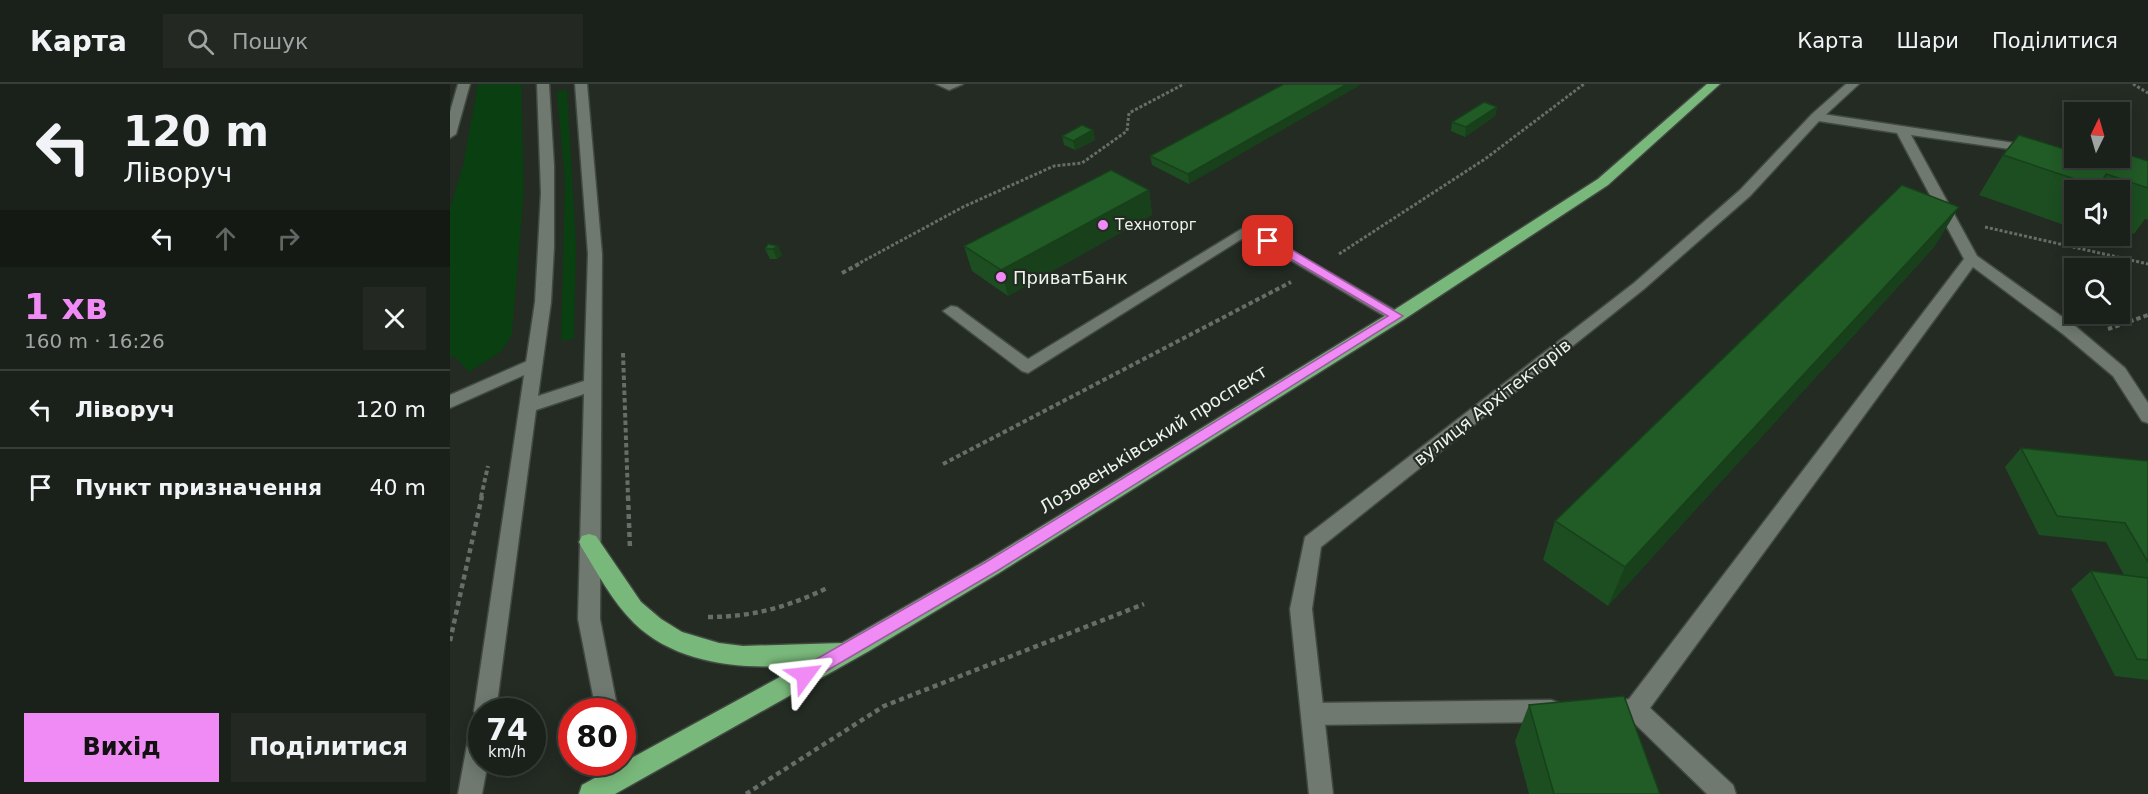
<!DOCTYPE html>
<html lang="uk">
<head>
<meta charset="utf-8">
<style>
	body { margin:0; font-family:"DejaVu Sans",sans-serif; background:#232823; color:#f1f3f6; height:100vh; display:flex; flex-direction:column; font-size:22px; white-space:nowrap }
	* { box-sizing:border-box; margin:0 }
	p { font-size:20px; color:#9fa3a2 }
	.icon { flex:none; width:33px; height:33px; fill:none; stroke:currentColor; stroke-width:2; stroke-linecap:round; stroke-linejoin:round }
	.map { position:relative; flex:1; overflow:hidden }
	.drawer { display:flex; flex-direction:column; background:#1a201a; width:450px }
	.drawer>* { flex:none }
	.banner { background:#1a201a; color:#f1f3f6; overflow:hidden }
	.needle { width:39px; rotate:5deg }
	.buttons { position:absolute; left:1614px; top:18px; display:grid; gap:12px }
	.buttons a { display:grid; place-items:center; width:66px; height:66px; border-radius:0px; background:#1a201a; box-shadow:0 3px 15px #0003,0 0 0 2px #383e39; font-size:30px }
	.speed { position:absolute; left:18px; top:614px; display:flex; gap:12px; font-size:30px; font-weight:700; text-align:center }
	.speed>* { display:grid; place-content:center; width:78px; height:78px; border-radius:50%; background:#1a201a; box-shadow:0 3px 15px #0003,0 0 0 2px #383e39; line-height:1 }
	.speed small { font-size:15px; font-weight:400 }
	.speed .limit { border:9px solid #d22; background:#fff; color:#111 }
	.pin { position:absolute; display:grid; place-items:center; width:51px; height:51px; color:#fff; margin:-26px; border-radius:12px; box-shadow:0 3px 9px #0006 }
	.me { position:absolute; width:66px; margin:-33px; rotate:60deg; stroke-linejoin:round; filter:drop-shadow(0 0 4px #0008) }
	.turn { display:flex; align-items:center; gap:21px; height:126px; padding:0 24px; font-size:27px }
	.turn .icon { width:78px; height:78px; stroke-width:2.5 }
	.turn b { display:block; font-size:42px; line-height:51px }
	.lanes { display:flex; align-items:center; height:57px; padding:0 24px; background:#0003; justify-content:center; gap:30px; direction:ltr }
	.lanes .off { opacity:.35 }
	.round { display:grid; place-items:center; flex:none; width:63px; height:63px; border-radius:0px; background:#232823 }
	.head { display:flex; align-items:center; justify-content:space-between; height:102px; padding:0 24px }
	h1 { font-size:36px; font-weight:800; line-height:45px; color:#f08bf6 }
	.button { display:flex; gap:12px; margin-top:auto; padding:12px 24px }
	.button a { flex:1; height:69px; border-radius:0px; background:#f08bf6; color:#111; font-size:24px; font-weight:800; line-height:69px; text-align:center }
	.button a+a { background:#232823; color:#f1f3f6 }
	ul { padding:0; list-style:none }
	li { display:flex; align-items:center; gap:18px; height:78px; padding:0 24px; border-top:2px solid #383e39 }
	li div { flex:1 }
	li b { display:block; font-size:22px }
	li em { font-style:normal }
	header { display:flex; align-items:center; gap:36px; box-sizing:border-box; height:84px; padding:0 30px; background:#1a201a; border-bottom:2px solid #383e39 }
	header strong { font-size:28px }
	nav { display:flex; gap:33px; margin-inline-start:auto; font-size:21px }
	.search { width:420px; height:54px; background:#232823; display:flex; align-items:center; gap:15px; box-sizing:border-box; padding:0 21px; border-radius:0px; color:#9fa3a2; font-size:22px }
	main { display:flex; flex:1; min-height:0 }
	.map>svg:first-child { display:block }
	.green { fill:#093f11 }
	.lines { fill:none; stroke-linecap:round; stroke-linejoin:round }
	.lane-casing { stroke:#424942; stroke-width:3 }
	.street-casing { stroke:#424942; stroke-width:3 }
	.highway-casing { stroke:#424942; stroke-width:3 }
	.path-far2 { stroke:#676e67; stroke-width:3; stroke-dasharray:3 2; stroke-linecap:butt }
	.path-far1 { stroke:#676e67; stroke-width:4; stroke-dasharray:4.5 3; stroke-linecap:butt }
	.path { stroke:#676e67; stroke-width:4.5; stroke-dasharray:5 4; stroke-linecap:butt }
	.lane { fill:#6f796f; fill-rule:evenodd }
	.street { fill:#6f796f; fill-rule:evenodd }
	.highway { fill:#79b87b; fill-rule:evenodd }
	.wall { fill:#1c4e21 }
	.shaded-wall { fill:#17401b }
	.building { fill:#215b26; stroke:#17401b; stroke-width:1.5 }
	.route { fill:#f08bf6; stroke:#9c5aa0; stroke-width:1.5 }
	.poi-dot { fill:#f08bf6; stroke:#232b23; stroke-width:2 }
	.labels { text-anchor:middle; dominant-baseline:central; stroke-width:4.5; stroke-linejoin:round; paint-order:stroke }
	.far-poi-label { font-size:15px; fill:#edf3ed; stroke:#232b23; text-anchor:start }
	.poi-label { font-size:18px; fill:#edf3ed; stroke:#232b23; text-anchor:start }
	.street-label { font-size:18px; fill:#edf3ed; stroke:#232b23 }
</style>
</head>
<body>
<header>
<strong>Карта</strong>
<div class="search"><svg class="icon" aria-label="search" viewBox="0 0 24 24"><circle cx="10" cy="10" r="6"/><path d="M15 15l6 6"/></svg>Пошук</div>
<nav><a>Карта</a><a>Шари</a><a>Поділитися</a></nav>
</header>
<main>
<section class="drawer">
<div class="banner">
<div class="turn"><svg class="icon" aria-label="left" viewBox="0 0 24 24"><path d="M17 20v-9H6M10 6l-5 5 5 5"/></svg><div><b>120 m</b>Ліворуч</div></div>
<div class="lanes"><svg class="icon" aria-label="left" viewBox="0 0 24 24"><path d="M17 20v-9H6M10 6l-5 5 5 5"/></svg><svg class="icon off" aria-label="ahead" viewBox="0 0 24 24"><path d="M12 20V5M6 11l6-6 6 6"/></svg><svg class="icon off" aria-label="right" viewBox="0 0 24 24"><path d="M7 20v-9h11M14 6l5 5-5 5"/></svg></div>
</div>
<div class="head"><div><h1>1 хв</h1><p>160 m · 16:26</p></div><a class="round"><svg class="icon" aria-label="close" viewBox="0 0 24 24"><path d="M6 6l12 12M18 6L6 18"/></svg></a></div>
<ul>
<li><svg class="icon" aria-label="left" viewBox="0 0 24 24"><path d="M17 20v-9H6M10 6l-5 5 5 5"/></svg><div><b>Ліворуч</b></div><em>120 m</em></li>
<li><svg class="icon" aria-label="arrive" viewBox="0 0 24 24"><path d="M6 21V4h12l-3 4 3 4H6"/></svg><div><b>Пункт призначення</b></div><em>40 m</em></li>
</ul>
<div class="button"><a>Вихід</a><a>Поділитися</a></div>
</section>
<div class="map">
<svg width="1698" height="710" viewBox="0 0 1698 710">
	<rect width="100%" height="100%" fill="#232b23"/>
	<path class="green" d="M28,0H71L74,105L62,250L51,268L19,288L4,272L0,274V124L13,82Z
		M117,6L126,161L124,255L111,257L115,98L107,8Z"/>
	<g class="lines">
		<g class="lane-casing">
			<path id="lane" d="M8,0H20L6,50L0,54V28Z
				M486,0H513L499,6Z
				M1366,29L1624,68V74L1629,75L1461,51L1527,172L1625,242L1675,284L1698,319V339L1692,337L1663,292L1613,250L1523,183L1200,624L1283,701L1286,710H1257L1181,636L1166,634L1163,626L1166,618L1179,615L1514,175L1447,49L1362,36L1360,33Z
				M798,141L955,232L947,237L941,236L798,151L578,289L572,287L493,227L501,222L507,223L578,275Z
				M84,274L90,276L92,280L90,284L0,324V311Z
				M1101,616L1109,619L1112,627L1109,635L1101,638L863,641L855,638L852,630L855,622L863,619Z"/>
		</g>
		<g class="street-casing">
			<path id="street" d="M87,0H99L104,82V163L101,218L88,312L134,297L138,170L125,0H137L152,170L150,535L168,627H146L128,535L134,310L86,326L46,627H32V678H38L32,710H8L20,645L24,637L29,635L24,627L85,218L91,109Z
				M1396,0H1409L1370,36L1300,112L1194,205L871,463L862,525L883,710H859L840,525L855,453L1184,199L1290,106L1362,30Z"/>
		</g>
		<g class="highway-casing">
			<path id="highway" d="M1257,0H1270L1158,101L953,236L549,489L419,567L165,710H129L132,701L352,581C295,586 227,581 184,539C162,517 148,490 132,464L129,458L132,452L139,450L146,452L191,518L211,535L232,548L269,559L293,562L392,559L535,477L941,228L1148,95Z"/>
		</g>
		<path class="path-far2" d="M1683,0L1698,9
			M1535,143L1698,180
			M889,170L1035,75L1134,0
			M406,181L513,123L604,82L632,79L677,47L679,29L734,0"/>
		<path class="path-far1" d="M392,189L409,180
			M1658,245L1698,231
			M173,269L178,413
			M493,380L841,198
			M31,413L38,382"/>
		<path class="path" d="M178,412L180,465
			M258,533C302,533 339,523 379,503
			M0,557L32,412
			M296,710L434,622L694,520"/>
		<use href="#lane" class="lane"/>
		<use href="#street" class="street"/>
		<use href="#highway" class="highway"/>
	</g>
	<path class="wall" d="M834,0L739,100L702,81L700,72Z
		M1047,23L1045,32L1015,53L1001,47L1002,38Z
		M643,46L645,56L625,66L614,61L612,52Z
		M1553,71L1624,74L1698,77V136L1695,135L1684,150L1670,145V106H1624V136L1620,143L1529,111Z
		M699,106L702,131L558,212L522,187L514,162Z
		M328,162L332,171L327,175H320L315,165Z
		M1485,162L1158,522L1093,476L1105,437Z
		M1571,364L1698,377V596L1665,592L1621,505L1641,487L1674,491L1656,458L1589,451L1555,383Z
		M1079,621L1210,710H1079L1065,657Z"/>
	<path class="shaded-wall" d="M897,0H912L739,100L738,90Z
		M1047,23L1045,32L1015,53L1016,43Z
		M643,46L645,56L625,66L623,57Z
		M699,106L702,131L558,212L551,186Z
		M1509,123L1485,162L1158,522L1175,483Z
		M328,162L332,171L327,175L323,165Z"/>
	<path class="building" d="M834,0H897L738,90L700,72Z
		M1034,18L1047,23L1016,43L1002,38Z
		M632,41L643,46L623,57L612,52Z
		M1569,51L1624,68V74H1670V68L1698,77V104L1656,90L1649,103L1553,71Z
		M661,86L699,106L551,186L514,162Z
		M1452,101L1509,123L1175,483L1105,437Z
		M318,160L328,162L323,165H315Z
		M1571,364L1698,377V478L1675,439L1607,432Z
		M1641,487L1698,494V576L1687,575Z
		M1174,612L1210,710H1104L1079,621Z"/>
	<path class="route" d="M814,154H822L953,232L547,487L361,596L355,598L349,596L347,591L349,585L536,478L938,232L814,159Z"/>
	<g class="poi-dot">
		<circle cx="653" cy="141" r="6"/>
		<circle cx="551" cy="193" r="6"/>
	</g>
	<g class="labels">
		<g class="far-poi-label">
			<text x="665" y="141">Техноторг</text>
		</g>
		<g class="poi-label">
			<text x="563" y="193">ПриватБанк</text>
		</g>
		<g class="street-label">
			<text transform="translate(1042 318) rotate(-38)">вулиця Архітекторів</text>
			<text transform="translate(703 355) rotate(-32)">Лозовеньківський проспект</text>
		</g>
	</g>
</svg>
<div class="buttons">
<a><svg class="needle" viewBox="-14 -14 28 28"><path d="M0-13l5 13h-10z" fill="#e53935"/><path d="M0 13l5-13h-10z" fill="#9fa3a2"/></svg></a>
<a><svg class="icon" aria-label="sound" viewBox="0 0 24 24"><path d="M4 9h4l5-4v14l-5-4H4zM17 9q2 3 0 6"/></svg></a>
<a><svg class="icon" aria-label="search" viewBox="0 0 24 24"><circle cx="10" cy="10" r="6"/><path d="M15 15l6 6"/></svg></a>
</div>
<div class="speed"><div>74<small>km/h</small></div><div class="limit">80</div></div>
<div class="pin" style="left:818px;top:157px;background:#d93025"><svg class="icon" aria-label="arrive" viewBox="0 0 24 24"><path d="M6 21V4h12l-3 4 3 4H6"/></svg></div>
<svg class="me" style="left:355px;top:591px" viewBox="-20 -20 40 40"><path d="M0-17L14 15 0 8-14 15z" fill="#f08bf6" stroke="#fff" stroke-width="4"/></svg>
</div>
</main>
</body>
</html>
